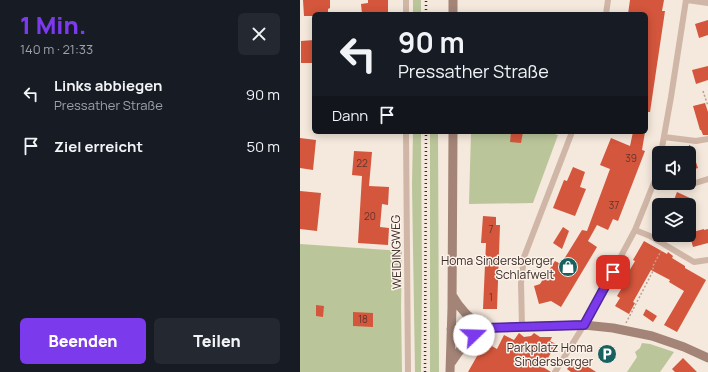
<!DOCTYPE html>
<html lang="de">
<head>
<meta charset="utf-8">
<style>
	body { margin:0; font-family:Manrope,sans-serif; background:#242831; color:#f1f3f6; height:100vh; display:flex; flex-direction:column; font-size:15px; white-space:nowrap }
	* { box-sizing:border-box; margin:0 }
	p { font-size:13px; color:#9ea1a6 }
	.icon { flex:none; width:22px; height:22px; fill:none; stroke:currentColor; stroke-width:2; stroke-linecap:round; stroke-linejoin:round }
	.map { position:relative; flex:1; overflow:hidden }
	.details { display:flex; flex-direction:column; background:#171b24; width:300px }
	.details>* { flex:none }
	.hud { position:absolute; left:12px; top:12px; width:336px; height:122px; border-radius:6px; box-shadow:0 2px 10px #0003; background:#171b24; color:#f1f3f6; overflow:hidden }
	.buttons { position:absolute; left:352px; top:146px; display:grid; gap:8px }
	.buttons a { display:grid; place-items:center; width:44px; height:44px; border-radius:6px; background:#171b24; box-shadow:0 2px 10px #0003; font-size:20px }
	.pin { position:absolute; display:grid; place-items:center; width:34px; height:34px; color:#fff; margin:-17px; border-radius:8px; box-shadow:0 2px 6px #0006 }
	.me { position:absolute; width:44px; margin:-22px; rotate:69deg; stroke-linejoin:round; filter:drop-shadow(0 0 3px #0008) }
	.turn { display:flex; align-items:center; gap:14px; height:84px; padding:0 20px; font-size:18px }
	.turn .icon { width:52px; height:52px; stroke-width:2.5 }
	.turn b { display:block; font-size:28px; line-height:34px }
	.then { display:flex; align-items:center; height:38px; padding:0 20px; background:#0003; gap:8px; font-size:15px }
	.round { display:grid; place-items:center; flex:none; width:42px; height:42px; border-radius:6px; background:#242831 }
	.summary { display:flex; align-items:center; justify-content:space-between; height:68px; padding:0 20px }
	h1 { font-size:24px; font-weight:800; line-height:30px; color:#7c3aed }
	.action { display:flex; gap:8px; margin-top:auto; padding:8px 20px }
	.action a { flex:1; height:46px; border-radius:6px; background:#7c3aed; color:#fff; font-size:16px; font-weight:800; line-height:46px; text-align:center }
	.action a+a { background:#242831; color:#f1f3f6 }
	ul { padding:0; list-style:none }
	li { display:flex; align-items:center; gap:12px; height:52px; padding:0 20px }
	li div { flex:1 }
	li b { display:block; font-size:15px }
	li em { font-style:normal }
	main { display:flex; flex:1; min-height:0 }
	.map>svg:first-child { display:block }
	.green { fill:#bac69a }
	.building { fill:#d4563c }
	.lines { fill:none; stroke-linecap:round; stroke-linejoin:round }
	.path { stroke:#bba090; stroke-width:1.5; stroke-dasharray:2 2; stroke-linecap:butt }
	.street { stroke:#cfb6a6; stroke-width:6 }
	.secondary { stroke:#a38477; stroke-width:9 }
	.rail { stroke:#3a2c28; stroke-width:2.5; stroke-dasharray:1 3; stroke-linecap:butt }
	.route-casing { stroke:#51269a; stroke-width:10 }
	.route { stroke:#7c3aed; stroke-width:7 }
	.labels { text-anchor:middle; dominant-baseline:central; stroke-width:3; stroke-linejoin:round; paint-order:stroke }
	.number-label { font-size:10px; fill:#60362d }
	.street-label { font-size:12px; fill:#3a2c28; stroke:#fcf2e9 }
	.poi-label { font-size:12px; fill:#3a2c28; stroke:#fcf2e9; text-anchor:end }
</style>
</head>
<body>
<main>
<section class="details">
<div class="summary"><div><h1>1 Min.</h1><p>140 m · 21:33</p></div><a class="round"><svg class="icon" aria-label="close" viewBox="0 0 24 24"><path d="M6 6l12 12M18 6L6 18"/></svg></a></div>
<ul>
<li><svg class="icon" aria-label="left" viewBox="0 0 24 24"><path d="M17 20v-9H6M10 6l-5 5 5 5"/></svg><div><b>Links abbiegen</b><p>Pressather Straße</p></div><em>90 m</em></li>
<li><svg class="icon" aria-label="arrive" viewBox="0 0 24 24"><path d="M6 21V4h12l-3 4 3 4H6"/></svg><div><b>Ziel erreicht</b></div><em>50 m</em></li>
</ul>
<div class="action"><a>Beenden</a><a>Teilen</a></div>
</section>
<div class="map">
<svg width="408" height="372" viewBox="0 0 408 372">
	<rect width="100%" height="100%" fill="#f5e8dc"/>
	<path class="green" d="M113,0H121V14H113Z
		M113,132H121L122,280L121,372H115L112,185Z
		M130,132H138L139,372H130Z
		M171,132H247L258,135L233,203L169,204Z
		M0,244L102,251L101,307L102,372H0Z
		M342,343L350,344L374,352L360,372H327L337,357L335,352L340,348Z"/>
	<path class="building" d="M3,0H30V8L28,9V12L24,13V14H14V16H4Z
		M68,0H88V14H62L61,4L68,3Z
		M330,0H364L362,11H365L350,112H346V14H328Z
		M408,20V35L399,38L395,24Z
		M14,40V63H1V41Z
		M408,66V80L396,84L392,70Z
		M405,103L408,112V135H403L401,130H400L393,106Z
		M211,132H223L221,143L210,142Z
		M333,132H345L342,150L345,151L318,221L313,219L308,230L297,225L288,241L297,247L261,307L251,301L239,304L234,286L240,284L255,261L261,264L282,230L287,231L310,169L300,165L311,138L330,146Z
		M0,138L16,140L13,170L0,168Z
		M389,145H390L398,168L389,171Z
		M54,151L72,152L69,186L89,187L88,205L82,204L80,227L89,228L88,245L58,243L62,176L52,175Z
		M273,167L285,172L280,187L286,189L275,216L253,208L264,180L267,181Z
		M0,191L21,193L17,231L0,229Z
		M377,192L390,198L387,205H372Z
		M183,216L196,217V225H200L197,309H183L186,243H181Z
		M263,227L269,231L262,249L253,243Z
		M404,229V230L408,229V243L393,247L389,233Z
		M344,241L367,254L368,252L373,256L372,258L385,266V268L406,280L377,332L364,325L384,291L369,282L370,280L351,270L333,302L335,303L329,314L315,306L320,298L317,296L323,286L321,285L335,261L333,260Z
		M16,305L24,306L23,317L16,316Z
		M346,309L357,316L353,322L343,315Z
		M53,312L73,313V327L53,326Z
		M219,333L224,337L231,336L234,333L240,337H252L250,341L256,344L243,367L251,372H168L185,342L197,349L204,335L214,340Z
		M383,358L397,372H375L372,369Z
		M271,364L280,370L284,364L296,372H271L267,369Z"/>
	<g class="lines">
		<path class="path" d="M403,91L408,106
			M326,323L353,271V266L361,251"/>
		<path class="street" d="M387,0L408,3
			M106,14V0
			M306,14L308,0
			M106,132L108,372
			M364,137L396,141L408,139
			M361,153L371,97L386,0
			M385,183L392,184L408,179
			M335,230L350,236L394,262L408,260
			M222,327L221,283L224,257L272,132
			M255,372L284,325L335,230L355,180L359,164"/>
		<path class="secondary" d="M153,14V0
			M152,295C160,309 169,319 183,327
			M151,329L284,325L313,328L352,336L384,347L408,358
			M151,363C161,348 169,338 184,328
			M150,372L152,308L153,132"/>
		<path class="rail" d="M126,14V0
			M125,372L126,132"/>
	</g>
	<g class="lines">
		<g class="route-casing">
			<path id="route" d="M174,335L184,328L284,325L313,272"/>
		</g>
		<use href="#route" class="route"/>
	</g>
	<defs>
		<g id="shop-disc" transform="scale(1)"><circle r="9.5" fill="#186161" stroke="#fcf2e9"/><path d="M-5-2.5h2.3a2.7 3.5 0 0 1 5.4 0H5L5.5 6h-11ZM-1.5-2.5h3a1.5 2.3 0 0 0-3 0Z" fill="#fff"/></g>
		<g id="parking-disc" transform="scale(1)"><circle r="9.5" fill="#186161" stroke="#fcf2e9"/><path d="M-3.5-5.5H1a3.5 3.5 0 0 1 0 7H-1V5.5H-3.5ZM-1-3.4V-.6H.8a1.4 1.4 0 0 0 0-2.8Z" fill="#fff"/></g>
	</defs>
	<g fill-rule="evenodd">
		<use href="#shop-disc" x="268" y="267"/>
		<use href="#parking-disc" x="307" y="354"/>
	</g>
	<g class="labels">
		<g class="number-label">
			<text x="331" y="158">39</text>
			<text x="62" y="163">22</text>
			<text x="314" y="205">37</text>
			<text x="70" y="216">20</text>
			<text x="191" y="229">7</text>
			<text x="191" y="297">1</text>
			<text x="63" y="319">18</text>
		</g>
		<g class="street-label">
			<text transform="translate(96 252) rotate(-91)">WEIDINGWEG</text>
		</g>
		<g class="poi-label">
			<text x="254" y="260">Homa Sindersberger<tspan x="254" dy="14">Schlafwelt</tspan></text>
			<text x="293" y="347">Parkplatz Homa<tspan x="293" dy="14">Sindersberger</tspan></text>
		</g>
	</g>
</svg>
<div class="buttons">
<a><svg class="icon" aria-label="sound" viewBox="0 0 24 24"><path d="M4 9h4l5-4v14l-5-4H4zM17 9q2 3 0 6"/></svg></a>
<a><svg class="icon" aria-label="layers" viewBox="0 0 24 24"><path d="M12 4l9 5-9 5-9-5zM3 14l9 5 9-5"/></svg></a>
</div>
<div class="pin" style="left:313px;top:272px;background:#d93025"><svg class="icon" aria-label="arrive" viewBox="0 0 24 24"><path d="M6 21V4h12l-3 4 3 4H6"/></svg></div>
<svg class="me" style="left:174px;top:335px" viewBox="-20 -20 40 40"><circle r="19" fill="#fff"/><path d="M0-13L10 11 0 6-10 11z" fill="#7c3aed"/></svg>
<div class="hud">
<div class="turn"><svg class="icon" aria-label="left" viewBox="0 0 24 24"><path d="M17 20v-9H6M10 6l-5 5 5 5"/></svg><div><b>90 m</b>Pressather Straße</div></div>
<div class="then">Dann<svg class="icon" aria-label="arrive" viewBox="0 0 24 24"><path d="M6 21V4h12l-3 4 3 4H6"/></svg></div>
</div>
</div>
</main>
</body>
</html>
